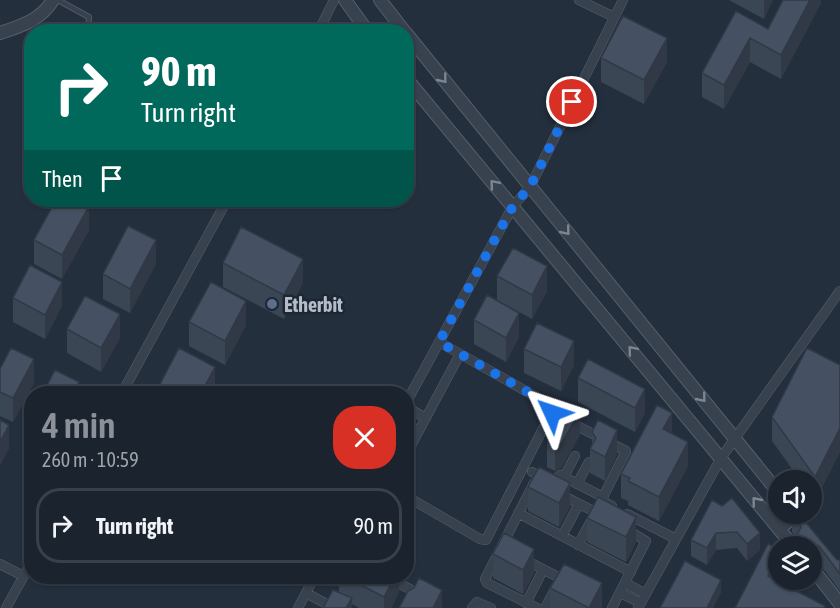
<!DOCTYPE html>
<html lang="en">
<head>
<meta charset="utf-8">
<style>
	body { margin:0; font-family:"Asap Condensed",sans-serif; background:#282f3a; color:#f1f3f6; height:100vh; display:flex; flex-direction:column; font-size:22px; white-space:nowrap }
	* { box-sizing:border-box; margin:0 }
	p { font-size:20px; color:#a0a4aa }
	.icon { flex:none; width:33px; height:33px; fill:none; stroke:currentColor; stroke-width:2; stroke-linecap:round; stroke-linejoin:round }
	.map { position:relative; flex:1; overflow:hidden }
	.details { position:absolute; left:24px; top:386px; width:390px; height:198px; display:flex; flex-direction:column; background:#1b232e; border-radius:24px; box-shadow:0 2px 4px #0004,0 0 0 2px #39404a }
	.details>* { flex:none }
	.top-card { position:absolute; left:24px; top:24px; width:390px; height:183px; border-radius:24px; box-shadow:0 2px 4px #0004,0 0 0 2px #39404a; background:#00695c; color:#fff; overflow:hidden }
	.tools { position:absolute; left:768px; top:470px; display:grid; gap:12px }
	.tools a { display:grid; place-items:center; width:54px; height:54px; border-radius:50%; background:#1b232e; box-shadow:0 2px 4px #0004,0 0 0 2px #39404a; font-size:30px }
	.pin { position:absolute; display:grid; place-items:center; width:51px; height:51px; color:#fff; margin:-26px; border:3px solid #fff; border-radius:50%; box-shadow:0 2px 6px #0007 }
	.me { position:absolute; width:66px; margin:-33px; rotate:312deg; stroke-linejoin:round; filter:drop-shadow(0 0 4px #0008) }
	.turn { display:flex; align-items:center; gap:21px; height:126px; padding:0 18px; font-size:27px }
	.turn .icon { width:78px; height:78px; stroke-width:2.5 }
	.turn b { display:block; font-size:42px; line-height:51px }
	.then { display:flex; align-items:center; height:57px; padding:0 18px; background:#0003; gap:12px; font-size:22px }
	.round { display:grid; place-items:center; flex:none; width:63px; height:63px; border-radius:24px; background:#282f3a }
	.overview { display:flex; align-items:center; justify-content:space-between; height:102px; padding:0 18px }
	h1 { font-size:36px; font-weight:600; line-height:45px; color:#8c9099 }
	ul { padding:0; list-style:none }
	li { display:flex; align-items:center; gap:18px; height:75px; margin:0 12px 9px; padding:0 6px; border:3px solid #39404a; border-radius:24px }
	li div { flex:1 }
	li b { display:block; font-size:22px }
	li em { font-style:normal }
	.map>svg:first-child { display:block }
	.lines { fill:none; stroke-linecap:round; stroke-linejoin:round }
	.service-casing { stroke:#565f6c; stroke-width:6 }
	.minor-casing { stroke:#565f6c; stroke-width:10 }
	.tertiary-casing { stroke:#565f6c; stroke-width:14 }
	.service { stroke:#38414e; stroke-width:4.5 }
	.minor { stroke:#38414e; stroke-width:9 }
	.tertiary { stroke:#38414e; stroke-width:12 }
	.wall { fill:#3b4654 }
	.shaded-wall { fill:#303945 }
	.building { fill:#455162; stroke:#303945; stroke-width:1.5 }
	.oneway { stroke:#7c8592 }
	.route { stroke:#1a73e8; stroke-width:10; stroke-dasharray:0 18 }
	.service-dot { fill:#5c6f8a; stroke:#1d2633; stroke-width:2 }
	.labels { text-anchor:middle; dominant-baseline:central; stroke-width:5; stroke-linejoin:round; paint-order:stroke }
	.poi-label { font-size:20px; font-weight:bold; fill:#b4bcc9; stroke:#1d2633; text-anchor:start }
</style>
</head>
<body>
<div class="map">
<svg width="840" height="608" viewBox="0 0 840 608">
	<rect width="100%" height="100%" fill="#242f3e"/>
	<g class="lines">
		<g class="service-casing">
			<path id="service" d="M58,0L89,17L88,32"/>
		</g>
		<g class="minor-casing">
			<path id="minor" d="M579,0L614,17
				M318,32L334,0
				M122,393L227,200
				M406,403L513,206L530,187L623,0
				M406,407L426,418
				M552,413L626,451L603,497L604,502L612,506
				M406,424L419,431
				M406,455L460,354
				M532,472L552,482L560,475L603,497
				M564,477L575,456
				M534,483L485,579L487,583L537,608
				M577,484L589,462
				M560,494L601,515
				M406,496L480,539L486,540L553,409L549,404L439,342
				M518,513L631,572
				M627,514L676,539
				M562,536L579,504
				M578,545L593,517
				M525,560L566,581
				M0,564L23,576
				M385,576L419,594
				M625,583L646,594
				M306,593L334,608
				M620,593L641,603
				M526,603L543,570
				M6,608L32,561
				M298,608L315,576
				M472,608L477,602L491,608
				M545,608L555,589
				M612,608L646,541L626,529
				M638,608L721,458L840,291"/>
		</g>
		<g class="tertiary-casing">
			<path id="tertiary" d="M345,0L368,32
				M380,0L405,32
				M0,33C21,26 41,20 53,0
				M406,33L778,492
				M406,78L793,546
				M779,529L797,514
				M812,568L840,604"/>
		</g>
		<use href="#service" class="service"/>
		<use href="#minor" class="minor"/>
		<use href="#tertiary" class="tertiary"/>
	</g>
	<path class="wall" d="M729,0H773L764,19Z
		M821,0V3L781,79L750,62L724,109L702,97V73L736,11L768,29Z
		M601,58L667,62L644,104L601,82Z
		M89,230L62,279L34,264V240Z
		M223,263L303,283L284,319L223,287Z
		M156,264L130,313L103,299V274Z
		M497,276L547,291L532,319L497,300Z
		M13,298L62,306L45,339L13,322Z
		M474,320L519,337L506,362L474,344Z
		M189,322L246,325L225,365L189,346Z
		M67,329L120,338L101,372L67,353Z
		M524,349L574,365L561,391L524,373Z
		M840,365V452L815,501L812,496V480H800L772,441V417Z
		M0,369L34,383L13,422L0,416Z
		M578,378L645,413L635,432L578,402Z
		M215,384L210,393H158V388Z
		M592,432L617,454L605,481L590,473V449L592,446Z
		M672,434L688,466L659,521L628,505V501L621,498V474Z
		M580,435L561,468L555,471L547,467V442Z
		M528,487L570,507L559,527L528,511Z
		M712,500L760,550L747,561L737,548L716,550L707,565L691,556V540Z
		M792,515L837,560H840V591L819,563L812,560V546H796V538L792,532Z
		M587,518L636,542L626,562L587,542Z
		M493,554L534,573L523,594L493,578Z
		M339,576H399V592L391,608H359L352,604V608L339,593Z
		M550,588L602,607L601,608H550Z"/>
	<path class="shaded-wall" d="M764,0H773L764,19Z
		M810,0H821V3L781,79V55Z
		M667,38V62L644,104V80Z
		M750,38V62L724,109V85Z
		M89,206V230L62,279V255Z
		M156,240V264L130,313V289Z
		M303,259V283L284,319V295Z
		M547,266V291L532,319V295Z
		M62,282V306L45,339V315Z
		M246,301V325L225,365V341Z
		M519,313V337L506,362V338Z
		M120,314V338L101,372V348Z
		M574,341V365L561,391V367Z
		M34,359V383L13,422V398Z
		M215,367V384L210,393H201Z
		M79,382V393H73Z
		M645,389V413L635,432V408Z
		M580,411V435L561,468L555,471V446Z
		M672,413V437L663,429Z
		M9,425V449L0,466V442Z
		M840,428V452L815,501V477Z
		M617,430V454L605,481V457Z
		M688,442V466L659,521V497Z
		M570,483V507L559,527V503Z
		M636,517V542L626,562V537Z
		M716,533V550L707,565V548Z
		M760,533V550L747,561V544Z
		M534,549V573L523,594V570Z
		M778,556V579L768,598V576Z
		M395,576H399V592L391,608H384V597Z
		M721,580V593L713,608H707Z
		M602,583V607L601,608H589Z
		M442,590V608H433Z
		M352,598V608H346Z"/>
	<path class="building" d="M783,0H810L781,55L750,38L724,85L702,73L736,11L768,29Z
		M623,16L667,38L644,80L601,58Z
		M56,200H77L89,206L62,255L34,240Z
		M128,226L156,240L130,289L103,274Z
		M241,227L303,259L284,295L223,263Z
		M513,248L547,266L532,295L497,276Z
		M30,265L62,282L45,315L13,298Z
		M211,282L246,301L225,341L189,322Z
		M487,295L519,313L506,338L474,320Z
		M85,296L120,314L101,348L67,329Z
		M537,323L574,341L561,367L524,349Z
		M11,348L34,359L13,398L0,392V369Z
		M179,348L215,367L201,393H169L158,388Z
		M807,348L840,365V428L815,477L772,417Z
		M588,359L645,389L635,408L578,378Z
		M55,370L79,382L73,393H43Z
		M567,404L580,411L561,444L555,446L547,442Z
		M657,405L672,413L663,429L688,442L659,497L628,481L630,478L621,474Z
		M0,420L9,425L0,442Z
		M598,420L617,430L605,457L590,449L596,438L592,432Z
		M539,467L570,483L559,503L528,487Z
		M598,497L636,517L626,537L587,518Z
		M732,498L760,533L747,544L737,532L716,533L707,548L691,540L712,500L722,506Z
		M794,513H798L837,560H840V574L819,546L811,543L807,546H804L796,537L801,527L792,515Z
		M504,533L534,549L523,570L493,554Z
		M768,544L778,549V556L768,576L825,606L824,608H735Z
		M685,561L721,580L707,608H660Z
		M564,564L602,583L589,608L550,588Z
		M344,576H395L384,597Z
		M419,578L442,590L433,608H399L408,591L414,588Z
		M333,590L352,598L346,608H323Z"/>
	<defs><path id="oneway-chevron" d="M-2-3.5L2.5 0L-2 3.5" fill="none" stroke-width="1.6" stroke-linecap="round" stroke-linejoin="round" transform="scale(1.5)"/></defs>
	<g class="oneway">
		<use href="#oneway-chevron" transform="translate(443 79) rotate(51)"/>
		<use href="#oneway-chevron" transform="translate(494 184) rotate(-130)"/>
		<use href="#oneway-chevron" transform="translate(566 231) rotate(51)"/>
		<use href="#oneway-chevron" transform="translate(632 350) rotate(-130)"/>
		<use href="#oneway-chevron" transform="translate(702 398) rotate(51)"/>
		<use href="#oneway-chevron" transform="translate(756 501) rotate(-129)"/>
	</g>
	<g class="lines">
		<path class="route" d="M552,413V407L549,404L439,342L513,206L530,187L572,102"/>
	</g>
	<circle class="service-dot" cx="272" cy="304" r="6"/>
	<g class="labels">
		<g class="poi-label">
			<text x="284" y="304">Etherbit</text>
		</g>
	</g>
</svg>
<div class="tools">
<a><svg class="icon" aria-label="sound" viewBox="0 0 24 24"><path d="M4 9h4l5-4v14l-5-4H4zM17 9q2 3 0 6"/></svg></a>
<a><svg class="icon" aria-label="layers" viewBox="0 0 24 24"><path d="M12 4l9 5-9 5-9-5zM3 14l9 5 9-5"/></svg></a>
</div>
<div class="pin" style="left:572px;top:102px;background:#d93025"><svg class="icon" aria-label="arrive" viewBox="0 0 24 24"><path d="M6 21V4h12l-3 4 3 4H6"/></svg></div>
<svg class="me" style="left:552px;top:413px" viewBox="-20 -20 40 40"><path d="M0-17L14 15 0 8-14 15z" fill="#1a73e8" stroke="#fff" stroke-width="4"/></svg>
<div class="top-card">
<div class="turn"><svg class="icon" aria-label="right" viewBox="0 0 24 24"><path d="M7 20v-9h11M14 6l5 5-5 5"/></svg><div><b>90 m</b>Turn right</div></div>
<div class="then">Then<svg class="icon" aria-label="arrive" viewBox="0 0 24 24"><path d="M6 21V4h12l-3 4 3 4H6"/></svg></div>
</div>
<section class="details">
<div class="overview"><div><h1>4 min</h1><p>260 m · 10:59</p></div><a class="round" style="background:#d93025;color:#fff"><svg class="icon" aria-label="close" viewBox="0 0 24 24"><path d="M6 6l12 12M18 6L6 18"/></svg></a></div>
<ul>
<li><svg class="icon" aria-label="right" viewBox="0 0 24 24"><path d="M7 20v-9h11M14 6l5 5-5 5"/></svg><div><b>Turn right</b></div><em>90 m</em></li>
</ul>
</section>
</div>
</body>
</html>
